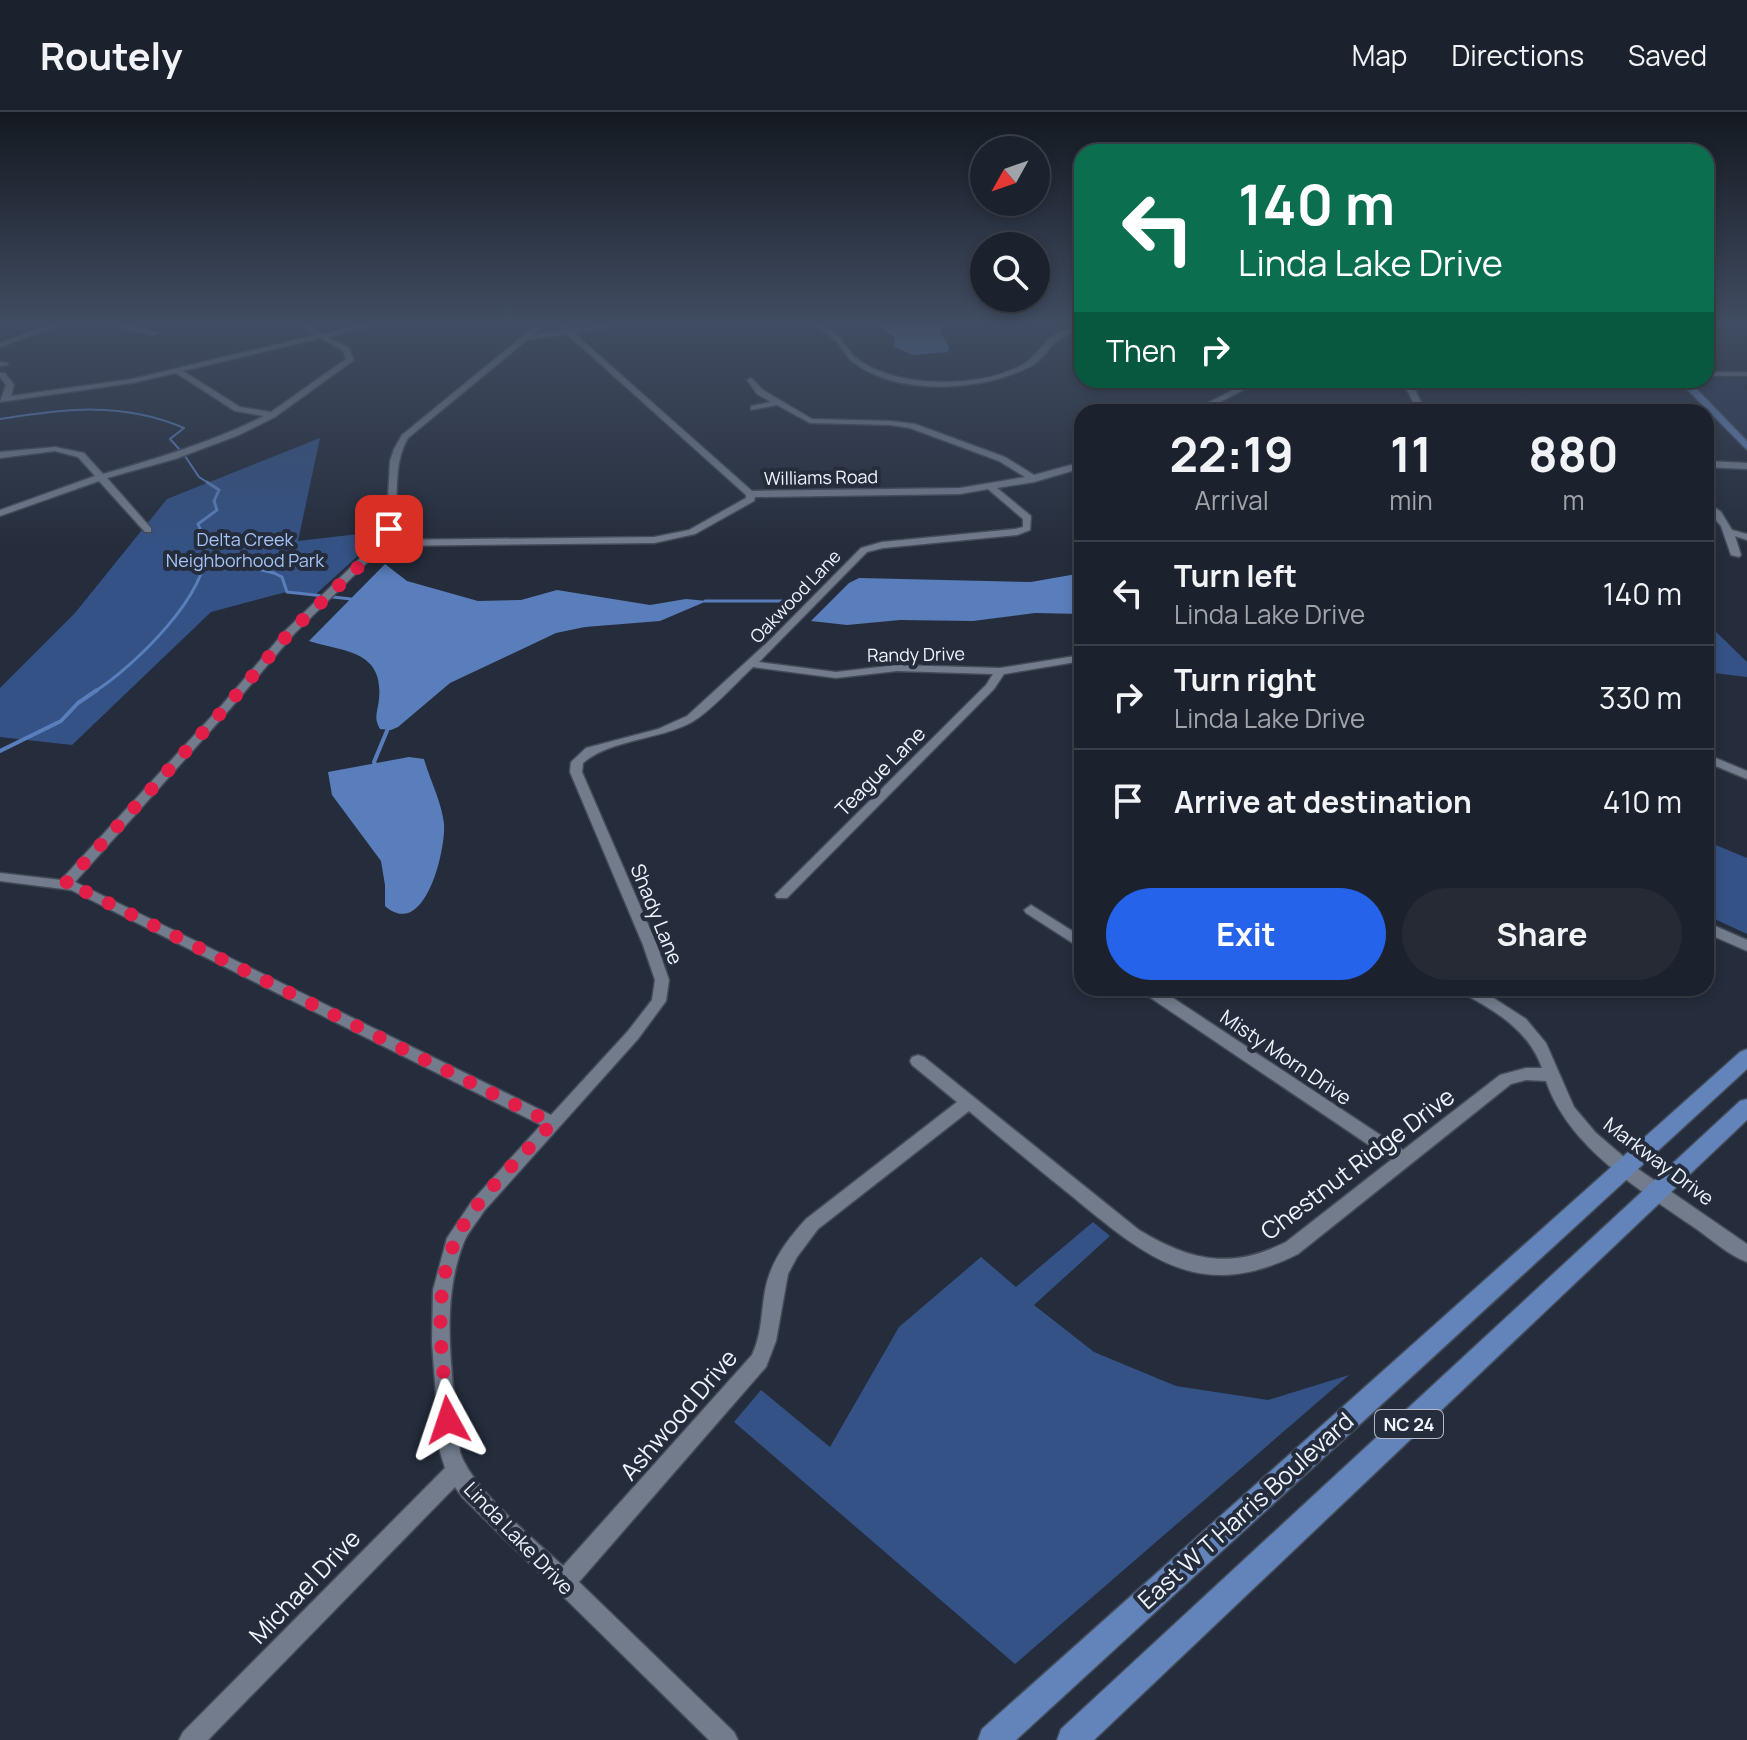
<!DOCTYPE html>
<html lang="en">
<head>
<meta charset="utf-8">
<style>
	body { margin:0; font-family:Manrope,sans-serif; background:#252a35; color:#f1f3f6; height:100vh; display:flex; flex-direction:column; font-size:30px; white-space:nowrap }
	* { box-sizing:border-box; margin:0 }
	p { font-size:26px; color:#a0a4aa }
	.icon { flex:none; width:44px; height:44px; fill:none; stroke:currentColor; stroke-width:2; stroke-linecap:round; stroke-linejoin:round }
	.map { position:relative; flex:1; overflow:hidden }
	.panel { position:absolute; left:1074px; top:292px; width:640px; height:592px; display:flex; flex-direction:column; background:#1c222d; border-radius:24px; box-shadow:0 4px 12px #0003,0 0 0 2px #3a3f49 }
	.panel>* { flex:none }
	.banner { position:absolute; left:1074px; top:32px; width:640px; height:244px; border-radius:24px; box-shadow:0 4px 12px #0003,0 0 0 2px #3a3f49; background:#0b6e4f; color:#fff; overflow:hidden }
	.needle { width:52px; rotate:230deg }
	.controls { position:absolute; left:970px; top:24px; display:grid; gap:16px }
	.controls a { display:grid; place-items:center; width:80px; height:80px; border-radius:50%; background:#1c222d; box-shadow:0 4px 12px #0003,0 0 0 2px #3a3f49; font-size:40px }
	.pin { position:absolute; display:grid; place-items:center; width:68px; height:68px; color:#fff; margin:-34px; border-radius:16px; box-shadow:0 4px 12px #0006 }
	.me { position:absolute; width:88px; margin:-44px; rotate:355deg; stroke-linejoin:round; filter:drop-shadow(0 0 6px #0008) }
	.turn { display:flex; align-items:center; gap:28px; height:168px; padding:0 32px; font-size:36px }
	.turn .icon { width:104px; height:104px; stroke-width:2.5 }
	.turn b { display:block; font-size:56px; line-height:68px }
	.then { display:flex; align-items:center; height:76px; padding:0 32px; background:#0003; gap:16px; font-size:30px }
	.eta { display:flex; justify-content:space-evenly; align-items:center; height:136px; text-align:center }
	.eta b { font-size:48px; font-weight:700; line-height:56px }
	.cta { display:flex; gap:16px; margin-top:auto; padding:16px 32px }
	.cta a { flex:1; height:92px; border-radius:48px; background:#2563eb; color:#fff; font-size:32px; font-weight:700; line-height:92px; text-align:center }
	.cta a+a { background:#252a35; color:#f1f3f6 }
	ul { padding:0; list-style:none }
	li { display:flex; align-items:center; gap:24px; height:104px; padding:0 32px; border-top:2px solid #3a3f49 }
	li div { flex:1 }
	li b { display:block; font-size:30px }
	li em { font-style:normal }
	header { display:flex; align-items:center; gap:48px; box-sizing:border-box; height:112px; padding:0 40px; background:#1c222d; border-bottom:2px solid #3a3f49 }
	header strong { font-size:38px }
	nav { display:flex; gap:44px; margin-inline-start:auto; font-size:28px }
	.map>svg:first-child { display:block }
	.built { fill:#2b374c }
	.green { fill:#345285 }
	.water { fill:#5a7ebb }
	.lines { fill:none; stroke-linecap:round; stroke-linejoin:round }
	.stream-far2 { stroke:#5a7ebb; stroke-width:2 }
	.stream-far1 { stroke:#5a7ebb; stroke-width:3 }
	.stream { stroke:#5a7ebb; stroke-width:4 }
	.minor-casing { stroke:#434b58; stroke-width:3 }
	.major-casing { stroke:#434b58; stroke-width:3 }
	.minor { fill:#727c8d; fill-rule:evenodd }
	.major { fill:#6384bb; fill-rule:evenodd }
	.route { stroke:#e11d48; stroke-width:14; stroke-dasharray:0 25.2 }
	.labels { text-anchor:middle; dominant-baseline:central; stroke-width:8; stroke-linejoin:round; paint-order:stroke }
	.far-street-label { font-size:18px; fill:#eef4fe; stroke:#252d3c }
	.far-park-label { font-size:18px; fill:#a5c3f6; stroke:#252d3c }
	.shield { fill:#252d3c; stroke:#b2b8c4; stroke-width:2 }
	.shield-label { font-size:18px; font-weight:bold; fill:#eef4fe }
	.street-label { font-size:20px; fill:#eef4fe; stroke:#252d3c }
	.near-street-label { font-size:24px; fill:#eef4fe; stroke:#252d3c }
</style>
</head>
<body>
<header>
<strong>Routely</strong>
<nav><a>Map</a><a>Directions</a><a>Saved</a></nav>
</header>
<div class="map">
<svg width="1747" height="1628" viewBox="0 0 1747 1628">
	<rect width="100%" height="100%" fill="#252d3c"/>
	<path class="built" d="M1706,266L1747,267V272L1743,274L1747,278V330L1686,268Z"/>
	<path class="green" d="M320,326L298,429L376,420L374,429L315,483L286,480L211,500L72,633L0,625V576L75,501L167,387Z
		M1706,510L1747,550V565L1706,560Z
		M1706,729L1747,746V822L1706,803Z
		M1093,1110L1110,1124L1034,1193L1094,1240L1176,1274L1268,1288L1349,1263L1015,1552L734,1310L761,1278L830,1335L899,1215L981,1145L1016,1175Z"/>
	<path class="water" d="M872,210H956L939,218L949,235L948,240L913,243L894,235V225Z
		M385,452L407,469L478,489L521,488L557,478L650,493L686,487L707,489L660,509L585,515L556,521L450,571L398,615L391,618L380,617C373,606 378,599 379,587C384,538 344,540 309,529Z
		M1082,461V502L1035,501L973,509L900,508L847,513L811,509L849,471L859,466L1031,470Z
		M409,645L424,647C430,668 442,691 444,712C446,737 425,829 385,794V773L381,749L332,683L328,660Z"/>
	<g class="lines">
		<path class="stream-far2" d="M0,307C64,297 123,289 184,316L170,327L181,339
			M185,344L199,365L210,372"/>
		<path class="stream-far1" d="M207,445L274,461L282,465L287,480L351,487
			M705,489H787
			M94,580C132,556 214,479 205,430C204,424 200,417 198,412L217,398L214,389L219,378L207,370"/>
		<path class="stream" d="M0,639L61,609L78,591L97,578
			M376,654L374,650L389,614"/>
		<g class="minor-casing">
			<path id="minor" d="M58,210H68L0,235V231Z
				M109,210H118L158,221L155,223L123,217Z
				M296,210H304L323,222L372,210H384L328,225L349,236L354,248L275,305L239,323L175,347L107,366L151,416V420H145L99,369L0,404V398L95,364L78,345L55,339L0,346V340L55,335L84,341L103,362C158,346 212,330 264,304L235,299L176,261L132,271L0,290L6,273L0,265V261H5L14,273L11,284L132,267L316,223ZM321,226L343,239L346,247L271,300L240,295L183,259Z
				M540,210H547L533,223L563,218L555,210H562L570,217L617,210H634L574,221L752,379L960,376L1025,365L999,349L910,316L891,313L810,311L777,293L751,298V294L771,290L757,282L747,268L751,266L763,278L812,307L891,309L915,312L1005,345L1034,363L1082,350V356L1034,370L997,376L1031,404L1030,418L1017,423L883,436L867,440L759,550L836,560L897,553L1000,556L1082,543V549L1004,562L994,577L787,786H777L775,783L986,573L993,562L897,559L836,566L753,555C736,571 711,599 692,610C659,628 611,627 583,651L582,660L657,833L669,868L666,889L638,927L484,1099C478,1109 468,1120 464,1130C438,1195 454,1272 460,1340C472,1377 533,1426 563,1454L752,1243C762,1222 761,1201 765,1179C770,1150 787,1128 806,1107L957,990L912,953L910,949L912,945L918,943L924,945L1139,1118C1191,1149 1230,1158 1286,1130L1391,1048L1142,880L1140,876H1158L1403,1038L1500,963L1526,956H1542C1528,917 1495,899 1461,880L1459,876H1478L1526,907L1546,931L1574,995L1596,1021L1638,1057L1747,1132V1150C1728,1143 1711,1127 1695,1116C1639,1077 1569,1036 1546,969L1526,968L1511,972L1298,1142C1201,1191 1148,1147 1073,1085C1038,1057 1003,1028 969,999L818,1117L797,1145L788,1162L776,1229L766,1255L579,1470L734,1620L738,1628H709L462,1385L455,1375L208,1628H179L183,1620L445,1356L440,1340L432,1230L433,1178L447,1126L472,1089L541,1013L71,778L0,769V761L61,768L222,593L286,518L377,430L387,405L390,349L394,337L402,323ZM567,222L746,383V386L689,418L654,425L387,428C404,396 389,358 408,326L527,228ZM988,377L1023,407V415L1015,417L882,430L861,436L770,528L687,604L658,617L586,636L571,650L570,660L643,833L655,868L652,888L628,919L551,1003L75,770L230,597L294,522L384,434L654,431L695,422L754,389L755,385L960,382Z
				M808,210C835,210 840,230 855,245C862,251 873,257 882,260C922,275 990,274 1027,250C1034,245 1038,238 1044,232C1054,220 1067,217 1082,214V218C1045,226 1053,243 1029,255C981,280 897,284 853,250C846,245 843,237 838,231C829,221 817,217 808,210Z
				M0,250L7,251L8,253L0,254Z
				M1706,260H1747V264H1706Z
				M1253,268H1263L1200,300H1190Z
				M1402,268H1410L1426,300H1418Z
				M1510,292H1516L1517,300H1509Z
				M1636,295L1655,300H1601L1605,298Z
				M1706,349L1747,351V357L1706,355Z
				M1706,389L1721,400L1732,418L1747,422V428L1735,424L1741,443L1739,445L1731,443L1721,414L1706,396Z
				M1706,642L1747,659V667L1706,650Z
				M1031,793L1082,825V837L1026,801L1024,798Z
				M1706,810L1747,828V839L1706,821Z"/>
		</g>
		<g class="major-casing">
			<path id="major" d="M1678,268H1688L1747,329V338Z
				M1747,937V957L1016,1628H978L982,1617L1740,940Z
				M1747,987V1008L1094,1628H1057L1061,1617L1740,989Z"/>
		</g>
		<use href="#minor" class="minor"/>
		<use href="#major" class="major"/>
	</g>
	<linearGradient id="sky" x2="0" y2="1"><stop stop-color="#141921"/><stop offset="0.48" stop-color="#404c61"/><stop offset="1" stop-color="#404c61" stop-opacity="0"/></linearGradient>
	<rect width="1747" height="438" fill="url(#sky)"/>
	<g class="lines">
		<path class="route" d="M389,417L372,442L290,520L226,595L65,772L74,774L552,1011C524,1043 474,1088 457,1125C430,1182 443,1248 448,1308"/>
	</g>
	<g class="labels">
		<g class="far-street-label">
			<text transform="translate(821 365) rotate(-1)">Williams Road</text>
			<text transform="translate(795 484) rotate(-46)">Oakwood Lane</text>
			<text transform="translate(916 542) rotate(-1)">Randy Drive</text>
		</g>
		<g class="far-park-label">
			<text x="245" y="427">Delta Creek<tspan x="245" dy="21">Neighborhood Park</tspan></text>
		</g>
		<rect class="shield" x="1375" y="1298" width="68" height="28" rx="6"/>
		<g class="shield-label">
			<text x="1409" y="1312">NC 24</text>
		</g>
		<g class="street-label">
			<text transform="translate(880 659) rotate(-45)">Teague Lane</text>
			<text transform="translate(657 802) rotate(68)">Shady Lane</text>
			<text transform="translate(1286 945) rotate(34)">Misty Morn Drive</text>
			<text transform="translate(1659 1049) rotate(37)">Markway Drive</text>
			<text transform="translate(519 1426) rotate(46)">Linda Lake Drive</text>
		</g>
		<g class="near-street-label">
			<text transform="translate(1357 1051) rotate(-37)">Chestnut Ridge Drive</text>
			<text transform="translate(678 1302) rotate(-49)">Ashwood Drive</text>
			<text transform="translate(1245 1398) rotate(-42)">East W T Harris Boulevard</text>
			<text transform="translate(304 1474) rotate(-46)">Michael Drive</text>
		</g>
	</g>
</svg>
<div class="controls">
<a><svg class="needle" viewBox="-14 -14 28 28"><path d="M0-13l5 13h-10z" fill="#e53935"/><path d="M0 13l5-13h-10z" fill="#a0a4aa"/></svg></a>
<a><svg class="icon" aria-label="search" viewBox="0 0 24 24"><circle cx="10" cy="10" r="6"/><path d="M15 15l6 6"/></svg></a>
</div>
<div class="pin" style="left:389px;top:417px;background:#d93025"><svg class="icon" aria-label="arrive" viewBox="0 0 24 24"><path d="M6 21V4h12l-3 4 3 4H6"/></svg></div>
<svg class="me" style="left:448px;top:1308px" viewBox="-20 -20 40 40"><path d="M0-17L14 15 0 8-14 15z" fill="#e11d48" stroke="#fff" stroke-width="4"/></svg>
<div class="banner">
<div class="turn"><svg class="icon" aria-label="left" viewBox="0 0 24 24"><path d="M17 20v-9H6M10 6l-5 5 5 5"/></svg><div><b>140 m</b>Linda Lake Drive</div></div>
<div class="then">Then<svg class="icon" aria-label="right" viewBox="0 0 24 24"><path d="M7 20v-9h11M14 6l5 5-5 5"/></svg></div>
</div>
<section class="panel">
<div class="eta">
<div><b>22:19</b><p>Arrival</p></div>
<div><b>11</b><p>min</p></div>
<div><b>880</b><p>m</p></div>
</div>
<ul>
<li><svg class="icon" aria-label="left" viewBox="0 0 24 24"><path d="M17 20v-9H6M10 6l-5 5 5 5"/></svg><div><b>Turn left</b><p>Linda Lake Drive</p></div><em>140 m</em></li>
<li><svg class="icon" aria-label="right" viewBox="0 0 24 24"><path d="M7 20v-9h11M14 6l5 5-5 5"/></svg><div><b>Turn right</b><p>Linda Lake Drive</p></div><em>330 m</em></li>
<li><svg class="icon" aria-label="arrive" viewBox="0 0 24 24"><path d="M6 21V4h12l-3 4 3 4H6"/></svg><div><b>Arrive at destination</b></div><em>410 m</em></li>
</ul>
<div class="cta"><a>Exit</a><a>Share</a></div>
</section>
</div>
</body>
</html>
